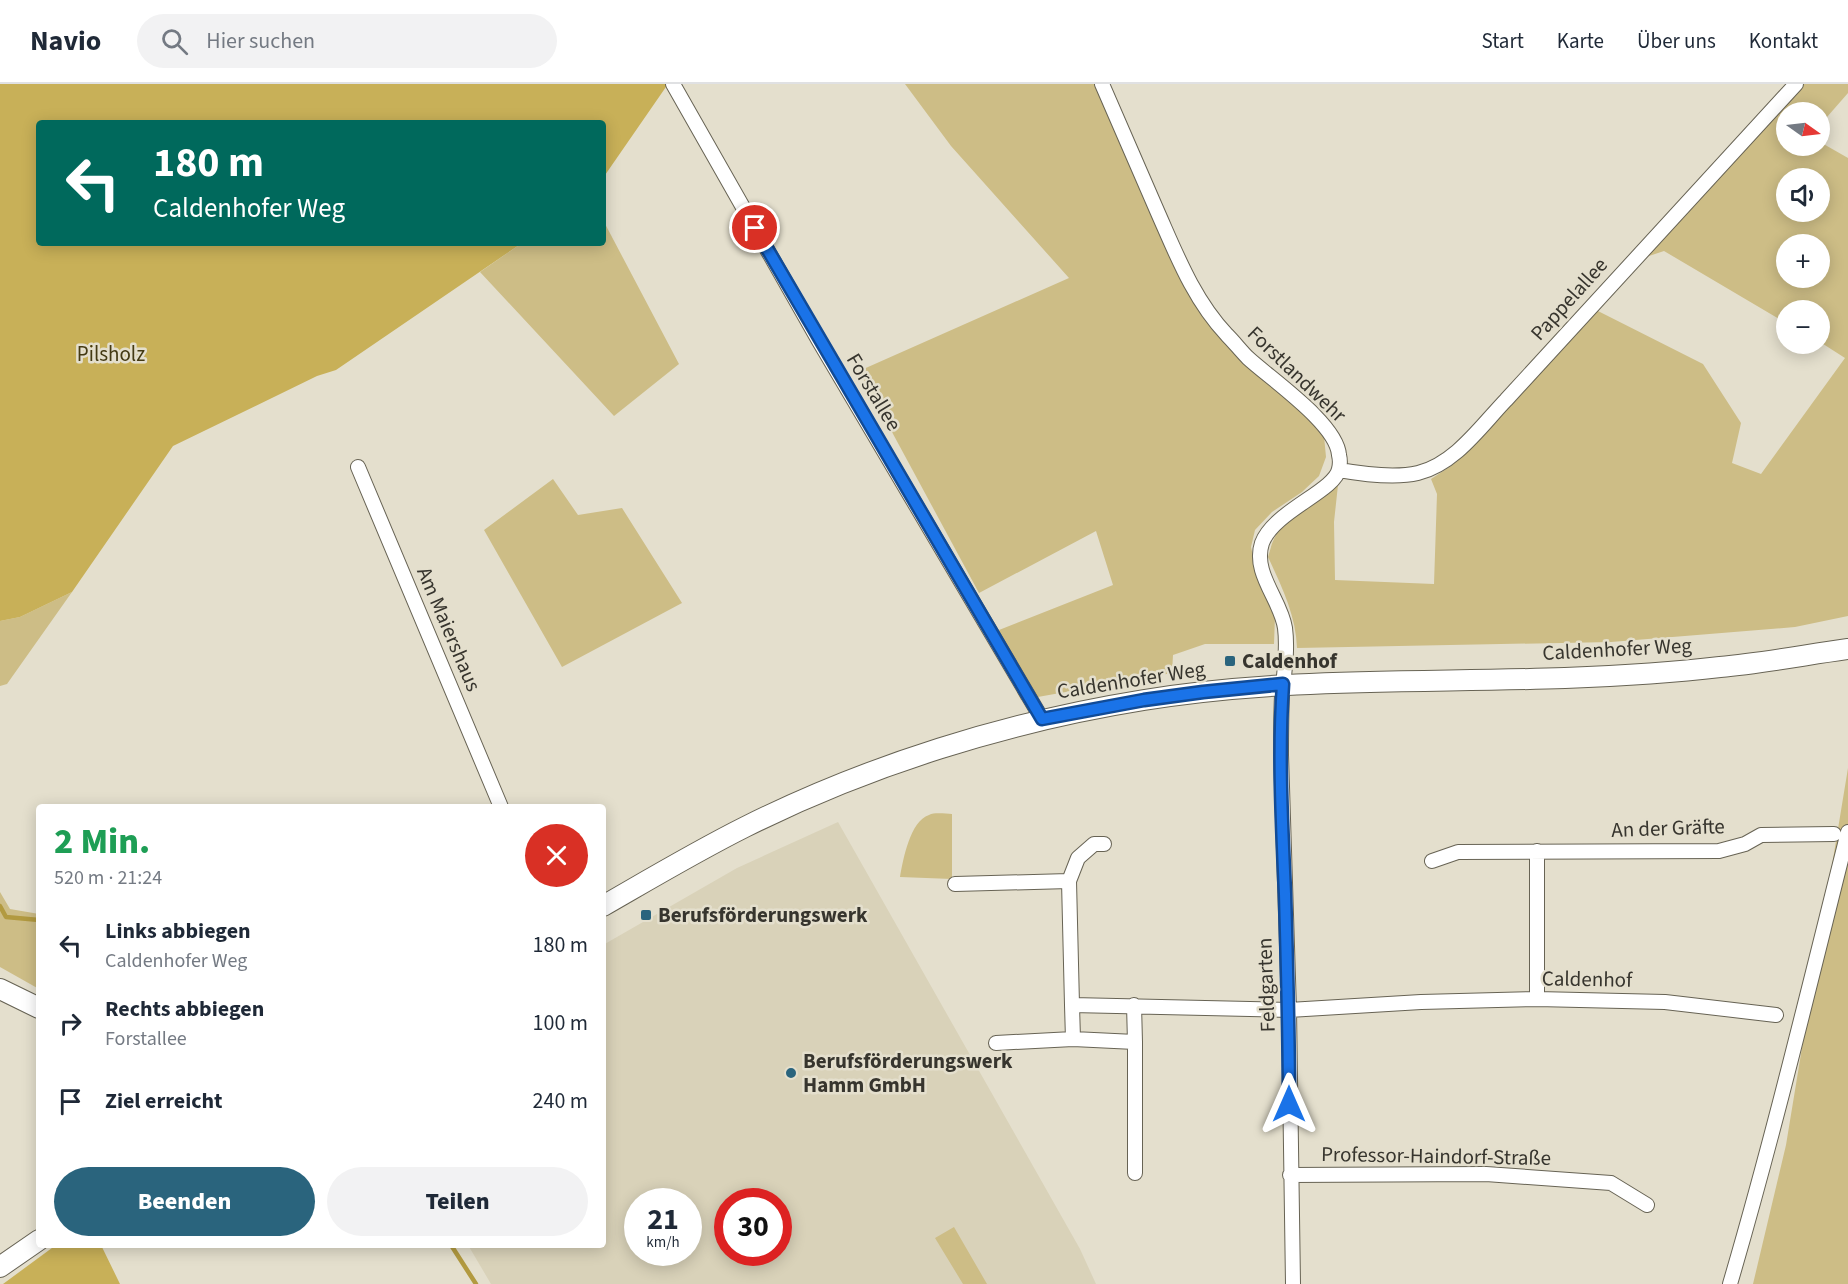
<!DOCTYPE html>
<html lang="de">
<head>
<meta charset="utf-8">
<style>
	body { margin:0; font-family:"Source Sans 3",sans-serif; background:#f2f2f3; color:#1f2937; height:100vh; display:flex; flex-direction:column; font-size:22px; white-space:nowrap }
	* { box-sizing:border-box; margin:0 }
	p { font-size:20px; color:#747a83 }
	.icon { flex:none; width:33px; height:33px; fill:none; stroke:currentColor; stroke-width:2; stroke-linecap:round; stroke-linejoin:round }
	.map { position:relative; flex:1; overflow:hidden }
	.drawer { position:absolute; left:36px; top:720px; width:570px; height:444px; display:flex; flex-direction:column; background:#fff; border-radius:6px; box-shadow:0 3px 15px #0003 }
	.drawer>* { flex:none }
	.banner { position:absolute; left:36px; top:36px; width:570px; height:126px; border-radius:6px; box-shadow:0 3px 15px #0003; background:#00695c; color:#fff; overflow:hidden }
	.needle { width:39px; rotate:104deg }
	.controls { position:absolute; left:1776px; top:18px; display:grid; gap:12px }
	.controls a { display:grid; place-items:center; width:54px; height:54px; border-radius:50%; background:#fff; box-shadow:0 3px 15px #0003; font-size:30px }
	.speed { position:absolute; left:624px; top:1104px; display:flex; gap:12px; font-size:30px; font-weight:700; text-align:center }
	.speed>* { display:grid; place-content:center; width:78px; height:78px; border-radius:50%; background:#fff; box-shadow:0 3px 15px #0003; line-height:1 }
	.speed small { font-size:15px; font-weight:400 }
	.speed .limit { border:9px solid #d22; background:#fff; color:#111 }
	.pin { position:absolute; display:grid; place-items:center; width:51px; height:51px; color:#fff; margin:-26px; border:3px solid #fff; border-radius:50%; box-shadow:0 2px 6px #0007 }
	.me { position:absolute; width:66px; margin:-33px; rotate:0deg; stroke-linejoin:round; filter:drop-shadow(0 0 4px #0008) }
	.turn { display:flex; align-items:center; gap:21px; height:126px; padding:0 18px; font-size:27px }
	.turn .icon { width:78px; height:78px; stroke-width:2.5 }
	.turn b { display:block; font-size:42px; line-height:51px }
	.round { display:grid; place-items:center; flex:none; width:63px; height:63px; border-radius:32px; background:#f2f2f3 }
	.head { display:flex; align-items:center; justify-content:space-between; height:102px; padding:0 18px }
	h1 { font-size:36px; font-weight:800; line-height:45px; color:#1e9e55 }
	.primary-button { display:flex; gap:12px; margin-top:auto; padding:12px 18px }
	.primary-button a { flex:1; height:69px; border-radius:36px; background:#2a647d; color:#fff; font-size:24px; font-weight:800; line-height:69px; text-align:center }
	.primary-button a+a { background:#f2f2f3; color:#1f2937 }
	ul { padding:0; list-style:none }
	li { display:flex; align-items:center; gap:18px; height:78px; padding:0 18px }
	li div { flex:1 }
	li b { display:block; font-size:22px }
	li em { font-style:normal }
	header { display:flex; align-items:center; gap:36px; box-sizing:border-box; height:84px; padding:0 30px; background:#fff; border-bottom:2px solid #e0e1e3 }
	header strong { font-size:28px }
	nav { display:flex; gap:33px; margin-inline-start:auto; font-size:21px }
	.search { width:420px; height:54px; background:#f2f2f3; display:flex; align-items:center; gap:15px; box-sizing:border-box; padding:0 21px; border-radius:33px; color:#747a83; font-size:22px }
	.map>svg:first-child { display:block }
	.built { fill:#d9d2b9; fill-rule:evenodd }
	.green { fill:#cdbd86; fill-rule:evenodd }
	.forest { fill:#c8b058 }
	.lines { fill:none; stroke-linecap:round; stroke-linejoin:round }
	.stream { stroke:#b29a40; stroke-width:4.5 }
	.street-casing { stroke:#676354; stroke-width:16 }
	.secondary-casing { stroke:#676354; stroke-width:22 }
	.street { stroke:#fff; stroke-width:14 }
	.secondary { stroke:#fff; stroke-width:20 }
	.route-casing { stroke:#114b97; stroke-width:15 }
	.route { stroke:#1a73e8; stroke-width:10 }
	.poi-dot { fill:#2a647d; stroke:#e4dfcd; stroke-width:2 }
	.labels { text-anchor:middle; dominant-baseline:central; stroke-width:5; stroke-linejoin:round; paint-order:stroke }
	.street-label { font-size:21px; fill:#37352e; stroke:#e4dfcd }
	.park-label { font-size:21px; fill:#443a13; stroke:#e4dfcd }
	.poi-label { font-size:21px; font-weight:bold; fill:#37352e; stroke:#e4dfcd; text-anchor:start }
</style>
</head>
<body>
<header>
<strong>Navio</strong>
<div class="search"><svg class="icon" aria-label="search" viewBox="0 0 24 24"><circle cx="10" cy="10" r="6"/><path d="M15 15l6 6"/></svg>Hier suchen</div>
<nav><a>Start</a><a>Karte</a><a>Über uns</a><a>Kontakt</a></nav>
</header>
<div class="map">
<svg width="1848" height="1200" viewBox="0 0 1848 1200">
	<rect width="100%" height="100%" fill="#e4dfcd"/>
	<path class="built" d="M838,738L1080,1165L1096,1200H491L468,1161H603V861L737,784ZM638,1118H688V1168H638ZM728,1118H778V1168H728Z"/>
	<path class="green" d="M905,0H1096L1144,116L1175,177L1205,228L1269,301L1303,329L1324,352L1326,373L1319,392L1302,408L1272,428L1255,446L1251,463L1259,498L1275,532L1274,560H1205L1173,571L1172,589L1021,616L1007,587L999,546L1113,501L1096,447L979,509L859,287L1069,194L951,62Z
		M1801,0H1848V9L1820,41V28H1786V62H1820V58L1848,74V532L1795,543L1611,558L1297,564C1296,532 1282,503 1268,473C1270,467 1271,461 1274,455C1284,430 1317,416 1338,401L1334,438L1335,496L1434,500L1437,410L1431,395L1451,382L1479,354L1592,224L1703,280L1741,339L1732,379L1761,390L1845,274L1820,258V226H1786V239L1664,167L1634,177ZM1786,94H1820V128H1786ZM1786,160H1820V194H1786Z
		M603,136L679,280L614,332L480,188L522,159H603Z
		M553,395L578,431L622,424L682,519L562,583L484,446Z
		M72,508L7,600L0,602V537L20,533Z
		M1848,684V1200H1753L1786,1061Z
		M952,730V795L900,793C903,776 910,737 929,731C935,728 946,730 952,730Z
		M0,808L10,825L39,830V905L0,883Z
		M954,1143L987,1200H963L935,1154Z"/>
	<path class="forest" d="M0,0H668L603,94V39H39V159H522L336,286L317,292L173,362L72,508L20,533L0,537Z
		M56,1161H101L120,1200H3Z"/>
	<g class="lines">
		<path class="stream" d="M0,822L6,833L39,836
			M451,1161L476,1200"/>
		<g class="street-casing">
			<path id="street" d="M673,0L819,257L1042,635
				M1102,0C1121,43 1139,86 1158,129C1177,172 1194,216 1227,251C1234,258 1241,267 1248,274C1272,296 1337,340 1339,371C1340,375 1340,381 1339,385C1335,407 1274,427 1262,459C1252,489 1281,516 1285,544C1288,567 1284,589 1282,612C1281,632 1281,651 1281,671L1289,926L1293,1200
				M358,383L501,723
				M1339,386C1362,390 1396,394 1418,389C1455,380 1481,342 1506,316L1796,0
				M1104,760H1094L1078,774L1069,797L1072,921L1289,926L1421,918L1537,915L1665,918L1776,931
				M1537,767V915
				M1432,777L1458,768L1719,767L1745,760L1761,751L1834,750
				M955,800L1069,797
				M1072,921L1073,955L1135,958L1134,921
				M1135,958V1089
				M996,959L1073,955
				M1290,1091L1486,1090L1611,1099L1647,1121
				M1730,1200C1774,1050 1810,899 1848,748"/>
		</g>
		<g class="secondary-casing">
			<path id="secondary" d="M603,822C650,795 697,767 745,743C869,681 1007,638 1144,616C1284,593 1424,599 1565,594C1616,592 1669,589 1720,583C1763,579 1805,571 1848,565
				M0,905L39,924
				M0,1183L39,1156"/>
		</g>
		<use href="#street" class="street"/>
		<use href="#secondary" class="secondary"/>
	</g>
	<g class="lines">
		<g class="route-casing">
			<path id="route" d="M755,144L1042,635L1144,616L1203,608L1283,600C1278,670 1282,740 1285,810C1287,880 1289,950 1289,1020"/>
		</g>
		<use href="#route" class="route"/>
	</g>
	<g class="poi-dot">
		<rect x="1224" y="571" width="12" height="12" rx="3"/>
		<rect x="640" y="825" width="12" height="12" rx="3"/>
		<circle cx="791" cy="989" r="6"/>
	</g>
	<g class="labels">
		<g class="street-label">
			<text transform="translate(1569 215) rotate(-48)">Pappelallee</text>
			<text transform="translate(1297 290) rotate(44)">Forstlandwehr</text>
			<text transform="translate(874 308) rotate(59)">Forstallee</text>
			<text transform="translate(449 545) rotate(67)">Am Maiershaus</text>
			<text transform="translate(1617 565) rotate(-3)">Caldenhofer Weg</text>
			<text transform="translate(1131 596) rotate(-9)">Caldenhofer Weg</text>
			<text transform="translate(1668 744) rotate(-2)">An der Gräfte</text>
			<text transform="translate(1587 895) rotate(1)">Caldenhof</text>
			<text transform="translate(1266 901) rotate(-92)">Feldgarten</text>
			<text transform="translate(1436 1072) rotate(1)">Professor-Haindorf-Straße</text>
		</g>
		<g class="park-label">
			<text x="111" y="270">Pilsholz</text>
		</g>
		<g class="poi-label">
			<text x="1242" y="577">Caldenhof</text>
			<text x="658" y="831">Berufsförderungswerk</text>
			<text x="803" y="977">Berufsförderungswerk<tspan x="803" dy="24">Hamm GmbH</tspan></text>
		</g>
	</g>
</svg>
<div class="controls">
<a><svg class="needle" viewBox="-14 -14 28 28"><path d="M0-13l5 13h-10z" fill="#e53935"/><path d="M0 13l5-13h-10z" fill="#747a83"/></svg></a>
<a><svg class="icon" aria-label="sound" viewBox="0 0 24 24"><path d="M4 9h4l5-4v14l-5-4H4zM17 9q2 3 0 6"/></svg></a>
<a>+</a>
<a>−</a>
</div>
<div class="speed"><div>21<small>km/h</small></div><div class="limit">30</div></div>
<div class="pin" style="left:755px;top:144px;background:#d93025"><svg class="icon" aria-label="arrive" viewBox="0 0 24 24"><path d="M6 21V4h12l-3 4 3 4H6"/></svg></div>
<svg class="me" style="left:1289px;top:1020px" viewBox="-20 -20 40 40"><path d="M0-17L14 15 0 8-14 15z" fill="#1a73e8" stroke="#fff" stroke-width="4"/></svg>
<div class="banner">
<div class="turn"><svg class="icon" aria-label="left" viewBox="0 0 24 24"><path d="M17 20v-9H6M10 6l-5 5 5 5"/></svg><div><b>180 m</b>Caldenhofer Weg</div></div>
</div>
<section class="drawer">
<div class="head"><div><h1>2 Min.</h1><p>520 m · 21:24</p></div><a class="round" style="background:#d93025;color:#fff"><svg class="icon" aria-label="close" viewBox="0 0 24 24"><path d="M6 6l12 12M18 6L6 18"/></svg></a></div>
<ul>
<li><svg class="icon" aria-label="left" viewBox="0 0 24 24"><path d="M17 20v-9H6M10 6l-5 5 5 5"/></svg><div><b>Links abbiegen</b><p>Caldenhofer Weg</p></div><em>180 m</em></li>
<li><svg class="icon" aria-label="right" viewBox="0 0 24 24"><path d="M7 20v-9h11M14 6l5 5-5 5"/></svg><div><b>Rechts abbiegen</b><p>Forstallee</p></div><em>100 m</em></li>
<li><svg class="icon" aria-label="arrive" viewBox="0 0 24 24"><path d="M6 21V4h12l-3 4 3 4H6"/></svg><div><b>Ziel erreicht</b></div><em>240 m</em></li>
</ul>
<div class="primary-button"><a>Beenden</a><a>Teilen</a></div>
</section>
</div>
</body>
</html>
